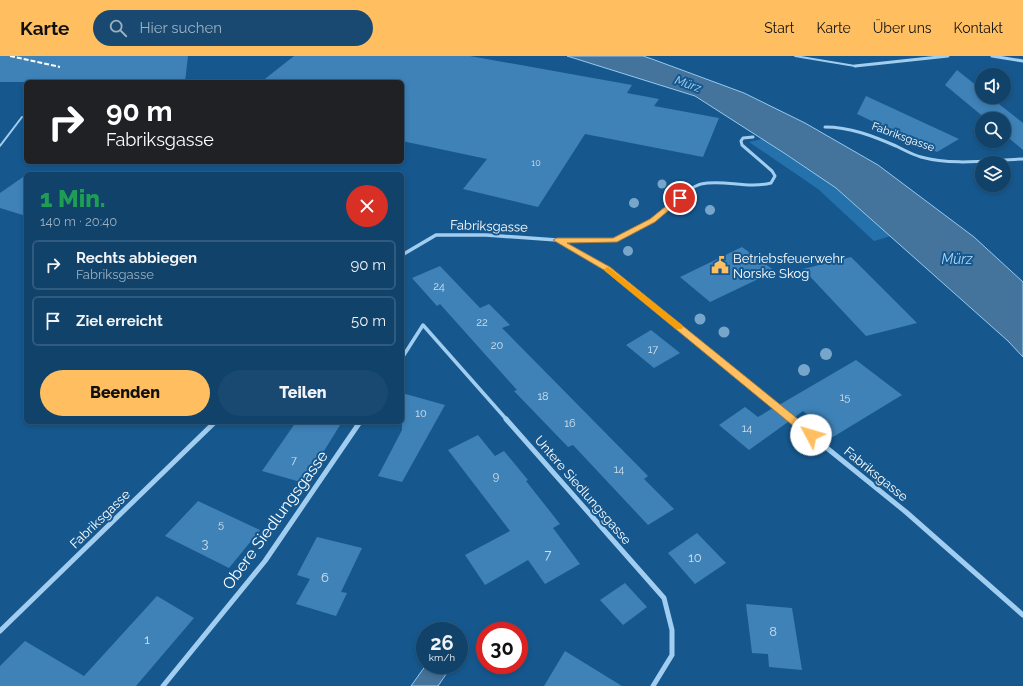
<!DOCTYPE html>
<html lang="de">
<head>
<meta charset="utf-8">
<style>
	body { margin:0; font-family:Raleway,sans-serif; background:#194970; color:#f1f3f6; height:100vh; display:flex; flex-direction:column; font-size:15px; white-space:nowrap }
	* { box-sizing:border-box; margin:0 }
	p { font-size:13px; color:#9cb0c1 }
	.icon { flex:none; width:22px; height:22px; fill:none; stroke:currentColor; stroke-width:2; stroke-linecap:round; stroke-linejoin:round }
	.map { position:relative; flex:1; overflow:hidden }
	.side { position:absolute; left:24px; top:116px; width:380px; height:252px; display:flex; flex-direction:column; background:#10426a; border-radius:6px; box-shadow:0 2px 6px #0003,0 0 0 1px #305b7e }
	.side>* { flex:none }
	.guide { position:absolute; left:24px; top:24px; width:380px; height:84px; border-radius:6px; box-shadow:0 2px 6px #0003,0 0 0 1px #305b7e; background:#202124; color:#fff; overflow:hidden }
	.controls { position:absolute; left:975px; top:12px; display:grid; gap:8px }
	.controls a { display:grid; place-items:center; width:36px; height:36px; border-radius:50%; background:#10426a; box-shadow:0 2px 6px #0003,0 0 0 1px #305b7e; font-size:20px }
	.speed { position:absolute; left:416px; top:566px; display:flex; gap:8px; font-size:20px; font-weight:700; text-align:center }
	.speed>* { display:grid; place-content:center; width:52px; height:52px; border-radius:50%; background:#10426a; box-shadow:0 2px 6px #0003,0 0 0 1px #305b7e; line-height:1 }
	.speed small { font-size:10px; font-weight:400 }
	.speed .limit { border:6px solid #d22; background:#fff; color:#111 }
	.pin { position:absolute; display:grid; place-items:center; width:34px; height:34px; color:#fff; margin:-17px; border:2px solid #fff; border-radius:50%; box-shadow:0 1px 4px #0007 }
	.me { position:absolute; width:44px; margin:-22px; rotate:309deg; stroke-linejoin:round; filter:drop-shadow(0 0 3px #0008) }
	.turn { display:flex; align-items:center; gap:14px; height:84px; padding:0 16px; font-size:18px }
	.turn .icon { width:52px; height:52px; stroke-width:2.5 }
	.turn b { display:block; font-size:28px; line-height:34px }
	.round { display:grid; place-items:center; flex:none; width:42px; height:42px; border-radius:21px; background:#194970 }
	.overview { display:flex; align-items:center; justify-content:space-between; height:68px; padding:0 16px }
	h1 { font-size:24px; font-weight:800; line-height:30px; color:#1e9e55 }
	.primary-button { display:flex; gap:8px; margin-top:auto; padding:8px 16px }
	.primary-button a { flex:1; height:46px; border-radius:24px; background:#ffbf60; color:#111; font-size:16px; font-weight:800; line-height:46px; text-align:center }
	.primary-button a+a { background:#194970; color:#f1f3f6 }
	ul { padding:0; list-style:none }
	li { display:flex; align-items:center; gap:12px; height:50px; margin:0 8px 6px; padding:0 8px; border:2px solid #305b7e; border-radius:6px }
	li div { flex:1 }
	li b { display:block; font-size:15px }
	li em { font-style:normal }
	header { display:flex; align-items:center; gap:24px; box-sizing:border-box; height:56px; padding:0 20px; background:#ffbf60; color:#111 }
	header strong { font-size:19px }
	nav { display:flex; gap:22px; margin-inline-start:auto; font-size:14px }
	.search { width:280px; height:36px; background:#194970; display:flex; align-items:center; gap:10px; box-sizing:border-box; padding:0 14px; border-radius:22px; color:#9cb0c1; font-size:15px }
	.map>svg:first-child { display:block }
	.green { fill:#2571ab }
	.water { fill:#44739b; stroke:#93caf2 }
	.building { fill:#3e82b7 }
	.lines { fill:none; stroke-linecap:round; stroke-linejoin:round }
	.lane { stroke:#a1cef0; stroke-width:2 }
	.street-far2 { stroke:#a1cef0; stroke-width:3 }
	.street-far1 { stroke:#a1cef0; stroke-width:3.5 }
	.street { stroke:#a1cef0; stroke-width:5 }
	.rail { stroke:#fff; stroke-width:2; stroke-dasharray:5 2; stroke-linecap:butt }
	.tree { fill:#78a6ca }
	.route { fill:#ffbf60; stroke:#a67c3e }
	.slow { fill:#f59e0b }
	.labels { text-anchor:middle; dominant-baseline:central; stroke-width:4; stroke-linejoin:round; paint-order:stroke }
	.far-number-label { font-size:9px; fill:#cfe0ed }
	.far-street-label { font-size:11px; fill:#fff; stroke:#16588e }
	.number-label { font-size:11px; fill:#cfe0ed }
	.far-water-label { font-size:12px; font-style:italic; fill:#add7f7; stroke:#16588e }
	.street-label { font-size:13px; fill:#fff; stroke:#16588e }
	.poi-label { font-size:13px; fill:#fff; stroke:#16588e; text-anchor:start }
	.near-number-label { font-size:13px; fill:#cfe0ed }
	.water-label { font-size:14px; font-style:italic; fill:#add7f7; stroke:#16588e }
	.near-street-label { font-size:16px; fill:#fff; stroke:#16588e }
</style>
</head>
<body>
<header>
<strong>Karte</strong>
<div class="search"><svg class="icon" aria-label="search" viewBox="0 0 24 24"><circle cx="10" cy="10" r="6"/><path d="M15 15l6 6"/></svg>Hier suchen</div>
<nav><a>Start</a><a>Karte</a><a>Über uns</a><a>Kontakt</a></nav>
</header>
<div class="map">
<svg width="1023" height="630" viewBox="0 0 1023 630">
	<rect width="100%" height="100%" fill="#16588e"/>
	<path class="green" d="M762,83L836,132L891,180L874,185L818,133L749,86Z"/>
	<path class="water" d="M567,0H643L652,3L744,37L805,67L878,109L974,181L1023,226V301L1008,285L836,132L784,97L695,40Z
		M426,609H447L451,611L438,630H411Z"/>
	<path class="building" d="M0,0H188L185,26H0Z
		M294,0H470L632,29L627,37L659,43L654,50L719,62L703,101L585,78L538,151L463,133L487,103L402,85V26H261Z
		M957,14L982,34V41H990L1023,67V94L1004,78V63H986L945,29Z
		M866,40L959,83L937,96L857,58Z
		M26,119V160L0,152V137Z
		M742,191L775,215L710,246L680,221Z
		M851,201L917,267L866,280L803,213Z
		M440,210L480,252L489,248L510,269L502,272L648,420L644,423L674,453L648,469L573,389L568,391L514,335L517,334L440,248L437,250L412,222Z
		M651,274L680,297L654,312L626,289Z
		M856,304L902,339L833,381L803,355L795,361L779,349Z
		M402,337L445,349L402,426L378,420L402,374Z
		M745,351L758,361L773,352L788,366L749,394L719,369Z
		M296,366H342L304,427L262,415Z
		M478,379L495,400L504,395L528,424L526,425L560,468L553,472L580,508L545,528L528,504L485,529L465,499L510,475L448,394Z
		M198,445L260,474L229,512L165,480Z
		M697,477L726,507L695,528L668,497Z
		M317,481L362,492L341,536L347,537L336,560L296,548L310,523L297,519Z
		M625,527L647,551L623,569L600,544Z
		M157,540L194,562L136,630H0V610L25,585L84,620Z
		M746,548L792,552L802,614L769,611L768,598L752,597Z
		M565,595L622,630H544Z"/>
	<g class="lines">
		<path class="lane" d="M795,0L855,10
			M0,90L22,61"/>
		<path class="street-far2" d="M992,0L1023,5
			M855,10L948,0
			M825,71C850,71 873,80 896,90C904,94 913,99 921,101C954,110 990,104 1023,103
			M659,158C667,151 691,130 701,128C723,123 747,133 771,127L775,120L772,115L742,89L741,85L743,82L753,81"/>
		<path class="street-far1" d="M557,184L607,213L792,364
			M402,199L436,179H486L557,184H615L653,164L660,157
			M402,302L423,269L507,364"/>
		<path class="street" d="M506,363L664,542L672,574V599L653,630
			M791,363L906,456L1023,559
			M0,575L215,366
			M163,630L265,505L360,366"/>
		<path class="rail" d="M10,0L60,11"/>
	</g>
	<g class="tree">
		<circle cx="662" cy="128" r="4.5"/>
		<circle cx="634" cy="147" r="5"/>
		<circle cx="710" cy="154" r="5"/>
		<circle cx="628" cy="195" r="5"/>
		<circle cx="700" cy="263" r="5.5"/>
		<circle cx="724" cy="276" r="5.5"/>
		<circle cx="826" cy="298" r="6"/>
		<circle cx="804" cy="314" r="6"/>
	</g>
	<path class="route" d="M680,139L684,142L682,143L655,166L617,186L567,187L610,211L814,376L816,379L814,382H808L604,214L553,184L557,182H613L650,163Z"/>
	<path class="slow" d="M608,211L682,269L683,271L682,273H676L605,215L604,213Z"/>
	<defs>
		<g id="civic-bare" transform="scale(1.38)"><path d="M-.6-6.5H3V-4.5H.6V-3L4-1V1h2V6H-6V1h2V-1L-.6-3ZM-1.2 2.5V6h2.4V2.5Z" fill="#ffbf60" stroke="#16588e" stroke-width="2.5" paint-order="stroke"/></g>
	</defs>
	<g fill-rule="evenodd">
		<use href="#civic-bare" x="720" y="209"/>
	</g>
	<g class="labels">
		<g class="far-number-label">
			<text x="536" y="107">10</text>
		</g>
		<g class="far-street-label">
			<text transform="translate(903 81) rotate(20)">Fabriksgasse</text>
		</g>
		<g class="number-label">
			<text x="439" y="230">24</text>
			<text x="482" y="266">22</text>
			<text x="497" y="289">20</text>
			<text x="653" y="293">17</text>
			<text x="543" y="340">18</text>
			<text x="845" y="341">15</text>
			<text x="421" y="357">10</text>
			<text x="570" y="367">16</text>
			<text x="747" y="372">14</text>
			<text x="294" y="404">7</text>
			<text x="619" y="413">14</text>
			<text x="496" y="420">9</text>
			<text x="221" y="468">5</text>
		</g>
		<g class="far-water-label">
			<text transform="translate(688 28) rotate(20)">Mürz</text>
		</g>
		<g class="street-label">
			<text transform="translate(489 170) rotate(2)">Fabriksgasse</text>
			<text transform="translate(876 418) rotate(39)">Fabriksgasse</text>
			<text transform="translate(583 434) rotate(49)">Untere Siedlungsgasse</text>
			<text transform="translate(100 463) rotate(-44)">Fabriksgasse</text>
		</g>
		<g class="poi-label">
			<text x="733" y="202">Betriebsfeuerwehr<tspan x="733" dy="15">Norske Skog</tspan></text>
		</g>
		<g class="near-number-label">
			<text x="205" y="487">3</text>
			<text x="548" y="498">7</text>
			<text x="695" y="501">10</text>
			<text x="325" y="521">6</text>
			<text x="773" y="575">8</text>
			<text x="147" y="583">1</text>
		</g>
		<g class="water-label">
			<text x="957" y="203">Mürz</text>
		</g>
		<g class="near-street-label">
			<text transform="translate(275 464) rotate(-54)">Obere Siedlungsgasse</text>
		</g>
	</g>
</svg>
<div class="controls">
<a><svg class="icon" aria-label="sound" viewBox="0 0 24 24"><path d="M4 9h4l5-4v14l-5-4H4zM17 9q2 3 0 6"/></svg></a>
<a><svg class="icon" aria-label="search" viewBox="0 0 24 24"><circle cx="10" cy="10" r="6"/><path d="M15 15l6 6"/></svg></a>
<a><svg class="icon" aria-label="layers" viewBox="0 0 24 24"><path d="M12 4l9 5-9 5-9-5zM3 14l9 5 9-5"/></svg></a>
</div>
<div class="speed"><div>26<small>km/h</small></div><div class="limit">30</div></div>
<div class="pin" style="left:680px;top:142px;background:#d93025"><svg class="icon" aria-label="arrive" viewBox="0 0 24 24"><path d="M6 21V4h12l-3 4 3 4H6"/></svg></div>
<svg class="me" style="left:811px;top:379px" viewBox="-20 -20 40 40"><circle r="19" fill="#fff"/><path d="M0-13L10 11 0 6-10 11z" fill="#ffbf60"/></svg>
<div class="guide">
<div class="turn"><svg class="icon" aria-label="right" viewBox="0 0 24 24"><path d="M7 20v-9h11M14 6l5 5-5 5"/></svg><div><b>90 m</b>Fabriksgasse</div></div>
</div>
<section class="side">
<div class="overview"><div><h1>1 Min.</h1><p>140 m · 20:40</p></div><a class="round" style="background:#d93025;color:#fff"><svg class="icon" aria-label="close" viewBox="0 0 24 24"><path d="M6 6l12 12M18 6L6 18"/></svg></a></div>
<ul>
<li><svg class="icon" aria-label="right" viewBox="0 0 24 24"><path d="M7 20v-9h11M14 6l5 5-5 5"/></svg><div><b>Rechts abbiegen</b><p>Fabriksgasse</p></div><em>90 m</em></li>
<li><svg class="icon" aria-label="arrive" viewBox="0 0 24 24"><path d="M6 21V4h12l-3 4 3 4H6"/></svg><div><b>Ziel erreicht</b></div><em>50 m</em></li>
</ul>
<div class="primary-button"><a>Beenden</a><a>Teilen</a></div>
</section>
</div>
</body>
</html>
